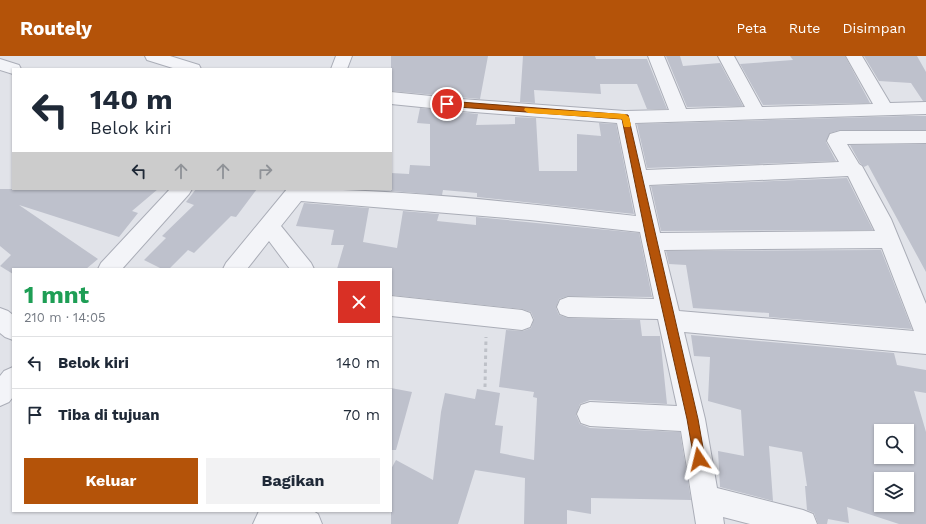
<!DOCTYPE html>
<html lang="id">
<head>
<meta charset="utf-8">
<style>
	body { margin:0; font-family:"Work Sans",sans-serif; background:#f2f2f3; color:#1f2937; height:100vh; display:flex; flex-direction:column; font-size:15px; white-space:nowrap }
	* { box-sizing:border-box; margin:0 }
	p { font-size:13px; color:#747a83 }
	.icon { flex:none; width:22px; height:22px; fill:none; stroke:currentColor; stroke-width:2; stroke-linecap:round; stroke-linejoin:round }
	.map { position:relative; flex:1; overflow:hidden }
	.details { position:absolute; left:12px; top:212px; width:380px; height:244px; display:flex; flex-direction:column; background:#fff; border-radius:0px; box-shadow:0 1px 3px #0004 }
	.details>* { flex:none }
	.top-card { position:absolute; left:12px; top:12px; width:380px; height:122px; border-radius:0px; box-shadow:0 1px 3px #0004; background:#fff; color:#1f2937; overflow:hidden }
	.buttons { position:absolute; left:874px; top:368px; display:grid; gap:8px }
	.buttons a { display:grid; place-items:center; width:40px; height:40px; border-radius:0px; background:#fff; box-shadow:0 1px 3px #0004; font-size:20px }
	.pin { position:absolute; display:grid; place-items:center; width:34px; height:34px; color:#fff; margin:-17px; border:2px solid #fff; border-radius:50%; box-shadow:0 1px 4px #0007 }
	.me { position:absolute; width:44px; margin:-22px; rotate:350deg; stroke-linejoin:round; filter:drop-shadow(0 0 3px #0008) }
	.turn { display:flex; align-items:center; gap:14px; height:84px; padding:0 12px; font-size:18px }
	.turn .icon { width:52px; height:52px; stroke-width:2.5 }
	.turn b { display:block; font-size:28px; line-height:34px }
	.lanes { display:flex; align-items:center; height:38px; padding:0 12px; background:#0003; justify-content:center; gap:20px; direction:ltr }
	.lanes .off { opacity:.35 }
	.round { display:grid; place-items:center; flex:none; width:42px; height:42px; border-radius:0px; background:#f2f2f3 }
	.headline { display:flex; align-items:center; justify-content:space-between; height:68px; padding:0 12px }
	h1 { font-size:24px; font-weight:700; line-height:30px; color:#1e9e55 }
	.action { display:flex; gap:8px; margin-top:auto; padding:8px 12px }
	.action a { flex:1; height:46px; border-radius:0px; background:#b45309; color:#fff; font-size:16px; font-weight:700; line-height:46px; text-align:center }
	.action a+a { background:#f2f2f3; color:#1f2937 }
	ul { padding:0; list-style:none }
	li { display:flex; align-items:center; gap:12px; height:52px; padding:0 12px; border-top:1px solid #e0e1e3 }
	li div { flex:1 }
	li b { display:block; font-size:15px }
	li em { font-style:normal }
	header { display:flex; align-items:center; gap:24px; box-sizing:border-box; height:56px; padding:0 20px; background:#b45309; color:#fff }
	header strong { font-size:19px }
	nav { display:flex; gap:22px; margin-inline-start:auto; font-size:14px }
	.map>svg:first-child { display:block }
	.building { fill:#bec1cc; fill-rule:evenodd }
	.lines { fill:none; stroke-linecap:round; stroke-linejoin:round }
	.minor-casing { stroke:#aaadb7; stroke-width:2 }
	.path { stroke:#bec1c8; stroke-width:3; stroke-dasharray:3.5 3.5; stroke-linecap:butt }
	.minor { fill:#f3f4f8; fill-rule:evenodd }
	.route { fill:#b45309; stroke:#753606 }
	.slow { fill:#f59e0b }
</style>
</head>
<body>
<header>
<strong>Routely</strong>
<nav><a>Peta</a><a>Rute</a><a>Disimpan</a></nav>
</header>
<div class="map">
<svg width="926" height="468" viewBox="0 0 926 468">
	<rect width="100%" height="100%" fill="#e1e3e9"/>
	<path class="building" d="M391,0H488L480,43L391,35Z
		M523,0H595L596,3H647L667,53H647L637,28H600L601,38L534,34L535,47L520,46Z
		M666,0H680L683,10L720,7L743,50L687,51Z
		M790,0H845L870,47L763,49L740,8L793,4Z
		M864,0H917L926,16V45H923L911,27L879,25Z
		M420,52L478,58L476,69L515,68V61L536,62L539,115H577V78L601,80L599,67L616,68L634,158L477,141V137L443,134L442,139L391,135V117L409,118L410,109L430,110V68L417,67Z
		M905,60H926V74H840L830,77L826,86L836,105L647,112L637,68Z
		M926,88V216L868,109L864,111L860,107L850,89Z
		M847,122L873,174L661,175L651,130Z
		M0,133H158L132,155L138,157L119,181L19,149L98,203L86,213H13V218L0,210L11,199L0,190Z
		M196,133H257L236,161L231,160L194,197L188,194L169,213H162L144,204L166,182L162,180L194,149L186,146Z
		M304,147L369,152L363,186L397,192L403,155L439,158L437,165L476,169V161L639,177L652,241L568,240L559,243L556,252L559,259L568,262L640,264L642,280H660L667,348L590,344L580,348L576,359L580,368L590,372L680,376L691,444L591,442V458L567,454V468H524L525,422L475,414L458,468H391V413L396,404L433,424L441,356L445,337L475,343L477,333L500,337L495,369L503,370L500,397L534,404L537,342L533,341L534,336L499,331L506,274L523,275L531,272L534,263L531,256L522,253L391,239V213H337L344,189H331L334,174L296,170Z
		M881,194L912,273L769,261V257L693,252L686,209L669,208L666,195Z
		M691,279L894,297L897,309L926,314V337L914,335L926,376V468H899L847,451L849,467L828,463L827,468H818L814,457L807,454L805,430H807L802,396L769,390L773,445L720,431L718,395L744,400L741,354L708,345L710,301L694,300ZM881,375H907V401H881ZM881,423H907V449H881Z
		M391,332L412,336L396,394H391Z"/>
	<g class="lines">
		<g class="minor-casing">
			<path id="minor" d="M145,0H170L199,9L201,13H176L147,4Z
				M336,0H352L347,13H331Z
				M648,0H664L686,53L745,51L718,0H734L762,51L873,48L846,0H862L890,47L926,46V58L635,67L646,114L839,106L827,85L830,78L840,75H926V87L847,88L859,108L862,110L891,163L926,248V298L684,276L705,363L717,432L803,454L813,458L817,468H750L723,461L724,468H696L681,375L590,370L581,367L577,358L581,349L590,346L677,350L658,263L568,261L560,258L557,251L560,244L568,241L654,243L640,176L530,164L301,145L281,170L311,207L314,213H290L269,185L247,213H223L226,207L287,133C404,133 521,147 636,160L617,67L461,55L391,48V36L461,43L625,55L669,54ZM848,120L875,175L660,177L649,129ZM882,192L914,275L679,255L664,194Z
				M0,3L19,9L21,13H13V18L0,14Z
				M170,133H192L189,138L122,213H98L101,207Z
				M391,240L522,254L530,257L533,264L530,271L522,274L391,260Z
				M0,252L8,255L13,259V284L5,281L0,277Z
				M13,311V341L9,346L0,350V320L4,315Z
				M259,455H313L318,458L322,468H253Z"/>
		</g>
		<path class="path" d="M485,331L486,281"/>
		<use href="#minor" class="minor"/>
	</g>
	<path class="route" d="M447,45L628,59L698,363L705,403L703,407L699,408L695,407L694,403L687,363L647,186L622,63L444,50V46Z"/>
	<path class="slow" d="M525,52L625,58L629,61L631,69L630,71H624L622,63L528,57L524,54Z"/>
</svg>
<div class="buttons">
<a><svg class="icon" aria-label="search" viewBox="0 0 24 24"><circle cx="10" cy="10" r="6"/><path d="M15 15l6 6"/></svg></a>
<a><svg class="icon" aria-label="layers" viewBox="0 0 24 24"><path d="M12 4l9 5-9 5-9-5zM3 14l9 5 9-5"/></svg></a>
</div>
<div class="pin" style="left:447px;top:48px;background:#d93025"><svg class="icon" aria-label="arrive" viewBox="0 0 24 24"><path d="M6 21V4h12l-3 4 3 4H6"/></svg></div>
<svg class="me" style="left:699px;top:403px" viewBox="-20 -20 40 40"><path d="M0-17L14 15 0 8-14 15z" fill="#b45309" stroke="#fff" stroke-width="4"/></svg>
<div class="top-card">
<div class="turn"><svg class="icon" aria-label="left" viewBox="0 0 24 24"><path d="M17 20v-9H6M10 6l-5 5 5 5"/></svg><div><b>140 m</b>Belok kiri</div></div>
<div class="lanes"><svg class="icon" aria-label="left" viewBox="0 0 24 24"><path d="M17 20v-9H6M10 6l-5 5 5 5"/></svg><svg class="icon off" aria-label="ahead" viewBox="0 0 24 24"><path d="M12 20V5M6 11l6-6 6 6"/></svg><svg class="icon off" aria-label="ahead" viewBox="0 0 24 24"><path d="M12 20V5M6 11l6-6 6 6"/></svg><svg class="icon off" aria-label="right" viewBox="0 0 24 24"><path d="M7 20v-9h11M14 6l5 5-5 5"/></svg></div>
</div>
<section class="details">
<div class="headline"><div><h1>1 mnt</h1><p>210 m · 14:05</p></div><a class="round" style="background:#d93025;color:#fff"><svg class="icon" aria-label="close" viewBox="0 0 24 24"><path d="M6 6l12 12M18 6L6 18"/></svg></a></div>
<ul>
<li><svg class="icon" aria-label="left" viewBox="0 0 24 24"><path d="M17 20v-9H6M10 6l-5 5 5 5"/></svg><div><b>Belok kiri</b></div><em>140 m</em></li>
<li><svg class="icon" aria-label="arrive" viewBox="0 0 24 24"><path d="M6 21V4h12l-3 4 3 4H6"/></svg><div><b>Tiba di tujuan</b></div><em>70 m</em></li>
</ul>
<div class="action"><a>Keluar</a><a>Bagikan</a></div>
</section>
</div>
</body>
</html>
